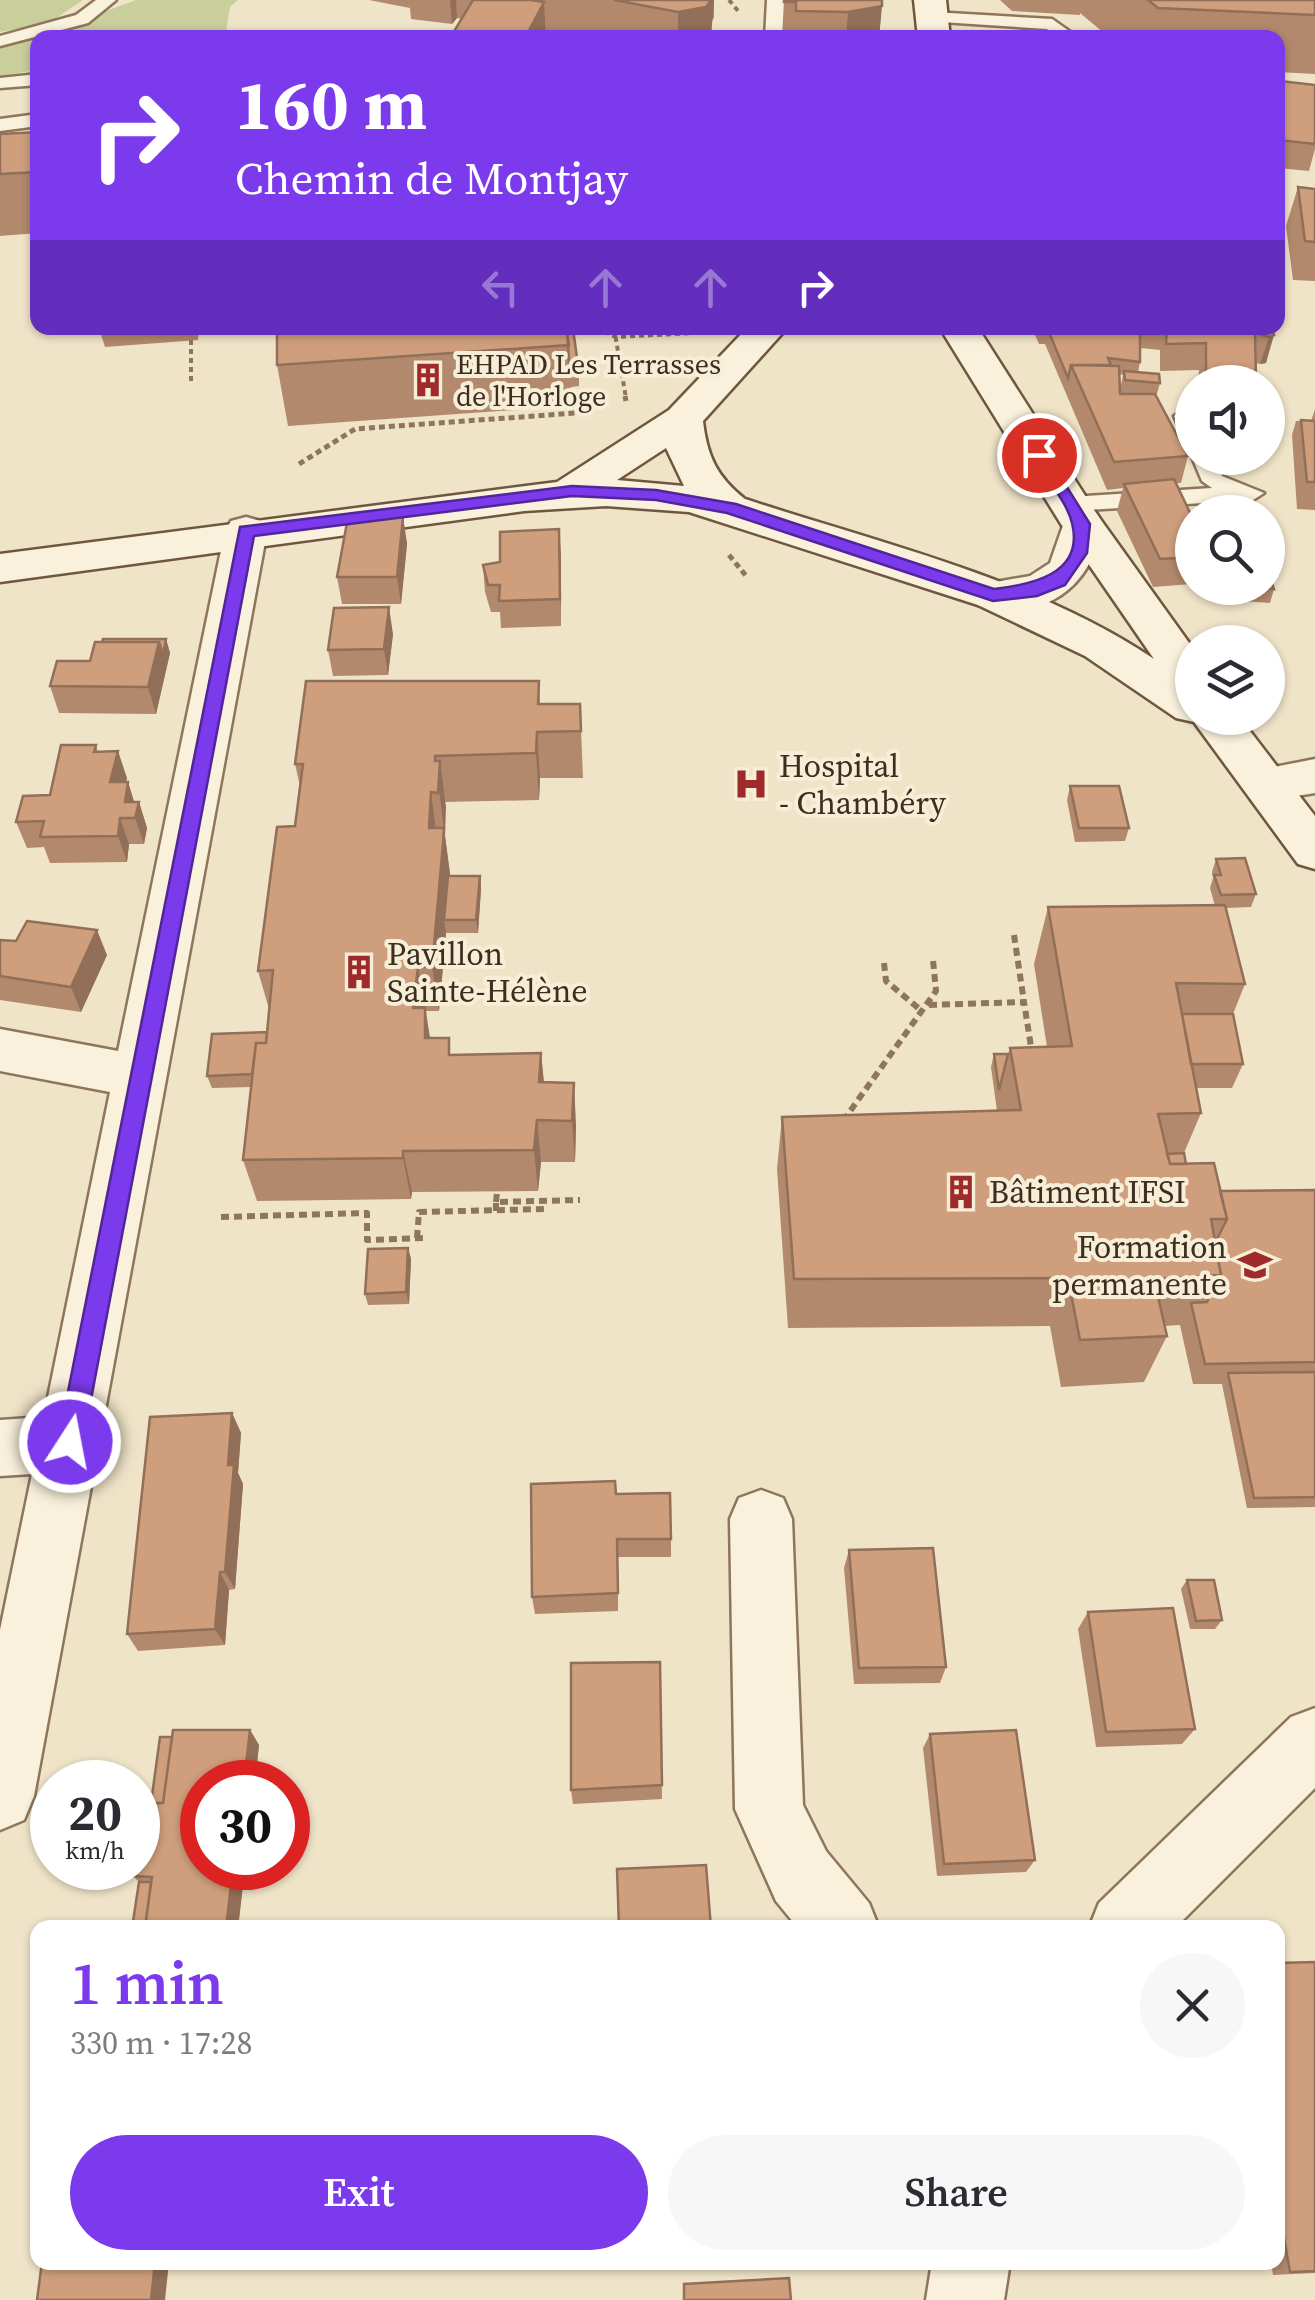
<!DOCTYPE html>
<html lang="en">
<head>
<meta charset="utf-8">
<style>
	body { margin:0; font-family:"Source Serif 4",serif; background:#f7f7f7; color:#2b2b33; height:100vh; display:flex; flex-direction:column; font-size:38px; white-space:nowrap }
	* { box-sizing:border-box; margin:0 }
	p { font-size:32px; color:#7c7c81 }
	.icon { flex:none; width:55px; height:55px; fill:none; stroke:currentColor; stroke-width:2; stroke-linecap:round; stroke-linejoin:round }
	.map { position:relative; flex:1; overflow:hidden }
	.side { position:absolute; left:30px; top:1920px; width:1255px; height:350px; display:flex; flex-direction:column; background:#fff; border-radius:20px; box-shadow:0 2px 8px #0004 }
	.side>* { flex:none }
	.top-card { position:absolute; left:30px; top:30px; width:1255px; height:305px; border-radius:20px; box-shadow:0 2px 8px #0004; background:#7c3aed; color:#fff; overflow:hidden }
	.tools { position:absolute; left:1175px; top:365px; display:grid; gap:20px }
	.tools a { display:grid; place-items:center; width:110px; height:110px; border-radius:50%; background:#fff; box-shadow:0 2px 8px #0004; font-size:50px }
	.speed { position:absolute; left:30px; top:1760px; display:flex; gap:20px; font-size:50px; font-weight:700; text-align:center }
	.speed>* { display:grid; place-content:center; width:130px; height:130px; border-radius:50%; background:#fff; box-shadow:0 2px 8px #0004; line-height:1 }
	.speed small { font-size:25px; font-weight:400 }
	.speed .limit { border:15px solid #d22; background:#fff; color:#111 }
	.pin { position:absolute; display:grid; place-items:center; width:85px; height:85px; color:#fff; margin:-42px; border:5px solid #fff; border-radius:50%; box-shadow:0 2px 10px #0007 }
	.me { position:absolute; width:110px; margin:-55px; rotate:11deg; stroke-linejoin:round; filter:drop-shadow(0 0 8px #0008) }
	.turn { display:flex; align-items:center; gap:35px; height:210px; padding:0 40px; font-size:45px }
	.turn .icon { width:130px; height:130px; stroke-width:2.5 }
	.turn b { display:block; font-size:70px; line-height:85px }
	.lanes { display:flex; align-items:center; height:95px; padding:0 40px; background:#0003; justify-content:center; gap:50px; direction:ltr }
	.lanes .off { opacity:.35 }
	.round { display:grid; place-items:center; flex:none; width:105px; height:105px; border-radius:52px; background:#f7f7f7 }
	.overview { display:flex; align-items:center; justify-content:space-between; height:170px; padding:0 40px }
	h1 { font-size:60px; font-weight:600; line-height:75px; color:#7c3aed }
	.primary-button { display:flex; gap:20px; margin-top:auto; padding:20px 40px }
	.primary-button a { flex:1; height:115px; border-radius:60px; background:#7c3aed; color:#fff; font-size:40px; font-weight:600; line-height:115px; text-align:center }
	.primary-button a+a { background:#f7f7f7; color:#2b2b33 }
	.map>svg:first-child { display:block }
	.green { fill:#c9cf9b }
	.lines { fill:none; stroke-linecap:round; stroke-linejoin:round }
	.lane-casing { stroke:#8d765c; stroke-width:5 }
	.street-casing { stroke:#8d765c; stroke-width:5 }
	.secondary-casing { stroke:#6f573f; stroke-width:5 }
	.path-far2 { stroke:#8d765c; stroke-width:4; stroke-dasharray:5 4; stroke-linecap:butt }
	.path-far1 { stroke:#8d765c; stroke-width:5; stroke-dasharray:6 4; stroke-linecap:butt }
	.path { stroke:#8d765c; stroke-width:6; stroke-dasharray:8 5; stroke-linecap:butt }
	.lane { fill:#faf1dc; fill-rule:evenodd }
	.street { fill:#faf1dc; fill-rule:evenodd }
	.secondary { fill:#faf1dc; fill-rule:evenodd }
	.wall { fill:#b2896c; fill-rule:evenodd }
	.shaded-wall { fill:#916f58 }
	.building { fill:#cf9f7d; stroke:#916f58; stroke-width:2.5 }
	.route { fill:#7c3aed; stroke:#51269a; stroke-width:2.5 }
	.labels { text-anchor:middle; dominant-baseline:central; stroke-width:8; stroke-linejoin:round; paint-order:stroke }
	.far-poi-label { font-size:28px; fill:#3d2e20; stroke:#f7eed8; text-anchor:start }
	.poi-label { font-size:32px; fill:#3d2e20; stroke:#f7eed8; text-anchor:start }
</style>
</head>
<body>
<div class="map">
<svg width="1315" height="2300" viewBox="0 0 1315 2300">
	<rect width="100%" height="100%" fill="#f0e4c8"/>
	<path class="green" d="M0,0H83L49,23L0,32Z
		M136,0H238L230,7L225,37L38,38L37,70L0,76V42L38,36Z"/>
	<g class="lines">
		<g class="lane-casing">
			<path id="lane" d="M96,0H116L88,23L0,46V36L76,15Z
				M767,0H785L783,38H765Z
				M932,12L1052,19L1079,38H1058L1047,29L926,21V13Z
				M38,74V85L0,88V78Z
				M38,114V126L0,131V119Z
				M1185,409L1192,411V440L1184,438L1174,416Z
				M1192,457L1214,458L1222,476L1264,493L1253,500L1070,511L1059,504L1070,497L1212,488L1202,481Z"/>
		</g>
		<g class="street-casing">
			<path id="street" d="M1082,511L1097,514L1103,524C1091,589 1043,623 978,605L971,595L978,585L1030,576L1050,563L1067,514Z
				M246,517L261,521L267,531L34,1796L24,1820L0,1830V1630L32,1474L0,1476V1420L44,1417L110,1092L0,1071V1029L118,1051L225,531L231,521Z
				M1315,759V793L1266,801L1249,796L1242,784L1249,772Z
				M761,1490L783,1498L792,1519L803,1805L826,1851L869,1903L879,1928H798L776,1901L735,1809L730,1519L739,1498Z
				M1315,1708V1788L1175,1928H1089L1099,1903L1291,1717Z
				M932,2262H1010L1004,2300H926Z"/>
		</g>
		<g class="secondary-casing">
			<path id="secondary" d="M914,0H946L950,38H918Z
				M747,328H787L703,421C707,456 717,477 745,499C882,544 1033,578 1154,659L1061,524L940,328H978L1098,516L1192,647V718H1240L1315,816V869L1298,864L1194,722L1176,718L1085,656L978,605L689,512L606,506L524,511L0,582V554L557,482L669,410ZM666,448L684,486L617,480Z"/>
		</g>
		<path class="path-far2" d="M729,0L739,12
			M596,328L616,337L695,333
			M614,328L626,398
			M191,340V382"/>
		<path class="path-far1" d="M625,396L626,401
			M299,464L355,429L576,413
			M729,555L747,577"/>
		<path class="path" d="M1014,935L1024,1002
			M884,963L886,981L923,1012
			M929,1005L1024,1002L1032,1053
			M843,1121L936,991L933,960
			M496,1202L497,1192
			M496,1211V1202L580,1200
			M221,1217L367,1213V1240L426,1238
			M417,1238L419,1212L546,1209"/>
		<use href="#lane" class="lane"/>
		<use href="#street" class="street"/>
		<use href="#secondary" class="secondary"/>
	</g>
	<path class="wall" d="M369,0H714V18L711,22V38H571L556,35H546V38H450L462,19L457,18L452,24L411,19L410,8Z
		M784,0H882L879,38H782Z
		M1000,0H1315V74L1278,72V38H1110L1080,13V15L1012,11Z
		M1280,81L1315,85V149L1309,171L1278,168V90Z
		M38,132V233L0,236V134Z
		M1298,187L1315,189V281L1293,280L1286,226Z
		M99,328H199L198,340L105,347Z
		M566,328L579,372V386L571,387V406L288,426L277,365Z
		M1032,328H1263L1272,330L1266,363L1260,364L1256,363L1255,382H1198L1199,370L1160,371V350L1140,348V362L1138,372L1160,383L1156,397L1188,456L1181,483H1176L1192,517V584L1153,587L1117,511L1123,488L1107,490L1045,344H1039ZM1120,374L1123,375L1121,385V394Z
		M1315,409V510L1297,509L1292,435L1296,421H1311Z
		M403,517L407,544L401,604H342L337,577Z
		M559,529L561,626L501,628L500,612H491L485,592L483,565L500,562Z
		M1238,588H1268L1274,589L1270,603L1243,601Z
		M393,634L388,675L333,676L328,650Z
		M166,639L170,653L156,714L59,713L50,686L90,661Z
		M539,681L540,704H580L583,778H540L539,800L445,802V836L450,876H480L481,889L478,933H446L439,1011H426L430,1038L452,1055L541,1053L544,1082L576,1125L575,1162H541L538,1191L412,1192L411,1199L257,1201L243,1160L251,1087L212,1088L207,1076L267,1032L269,1009L258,971L295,826L300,786L295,764Z
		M96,745L98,752L127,778L126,782H128L134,802H139L147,828L144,844H129L127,862L50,863L44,847L27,848L16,822L50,795Z
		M1070,786L1129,828L1125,841L1075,842L1067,800Z
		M1216,859L1256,894L1251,907L1226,908L1245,984L1233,1014L1243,1064L1232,1088H1196L1201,1113L1184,1153L1186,1164L1220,1191L1315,1190V1507L1247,1508L1222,1384H1193L1180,1325L1164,1326L1167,1336L1144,1382L1061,1387L1050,1326L788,1328L777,1169L782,1117L997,1111L991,1067L994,1054H1008L1010,1048L1047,1047L1034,964L1048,907L1215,906L1210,888L1213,878L1212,872Z
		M0,940L16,941L107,955L81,1012L0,1000Z
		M408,1248L411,1259L409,1304L368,1305L365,1294Z
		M232,1413L241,1433L238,1473L243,1484L235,1589L229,1590L225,1645L138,1651L127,1634Z
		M616,1494L671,1539V1557H618V1611L535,1614L532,1597Z
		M849,1550L946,1667L940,1683L854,1684L844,1568Z
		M1187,1580L1222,1620L1215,1629H1190L1181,1589Z
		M1088,1612L1195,1729L1182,1744L1096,1747L1078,1629Z
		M660,1662L662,1799L573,1804L571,1790Z
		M250,1730L259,1745L238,1928H132L139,1882L133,1876L151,1803L172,1737Z
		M930,1734L1035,1860L1026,1872L937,1876L923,1748Z
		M1315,1962V2273L1273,2275L1271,2262H1278V1963Z"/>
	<path class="shaded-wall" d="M450,0H456L457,18L452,24Z
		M537,0H543L544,4V2L546,38H525L537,15Z
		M701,0H714L711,38H678V12Z
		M882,6L879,38H846L848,12Z
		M1274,335L1266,363L1260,364L1269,337Z
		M403,517L407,544L401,604L397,577Z
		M559,529L561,556V626L560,599Z
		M389,607L393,634L388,675L384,649Z
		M166,639L170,653L156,714L148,687L159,642Z
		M537,732L540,778L539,800L536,753Z
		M118,751L127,778L119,809L110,782Z
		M435,756L439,784L440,761L446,807L445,836L450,873V889L444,920L446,933L439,1011L432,967L444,830Z
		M128,782L136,808L125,802Z
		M431,792L437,839L429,828Z
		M139,802L147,828L144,844L135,818Z
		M120,818L129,844L127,862L118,836Z
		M480,876L481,889L478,933L476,920Z
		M97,930L107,955L81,1012L71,987Z
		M418,967L432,1051L433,1080L413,1008Z
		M541,1053L545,1096L543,1124L539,1082Z
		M574,1083L576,1125L575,1162L572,1121Z
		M537,1120L541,1162L538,1191L534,1150Z
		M403,1151L412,1192L411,1199L403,1158Z
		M408,1248L411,1259L409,1304L406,1292Z
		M232,1413L241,1433L238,1473L243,1484L235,1589L225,1572L228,1465Z
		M220,1572L229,1590L225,1645L215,1629Z
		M250,1730L259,1745L255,1782H244Z
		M233,1868H245L238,1928H226Z
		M155,2262H169L165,2300H151Z"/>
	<path class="building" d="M473,0H530L544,2L525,38H450Z
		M614,0H711L706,7L678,12Z
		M784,0H882V6L848,12L796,11V2H784Z
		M1148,0H1315V15L1158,8Z
		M1280,81L1315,85V144L1278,140Z
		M38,132V172L0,174V134Z
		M1298,187L1315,189V242L1305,241Z
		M277,328H566L569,345L277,365Z
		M1167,328H1263L1272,330L1274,335L1269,337L1255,333L1256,379L1206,374V343L1166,344Z
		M573,329L579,372L570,373L567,330Z
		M1048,330L1140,333V362L1108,358L1111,365H1071L1068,378Z
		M1071,365L1119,366L1120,394H1155L1188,456L1114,462Z
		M1124,371L1159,374L1160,383L1125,380Z
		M1301,420L1315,421V482H1307Z
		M1174,479L1192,517V557L1160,559L1124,484Z
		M348,517H403L397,577H337Z
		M559,529L560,599L499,601L500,585H488L483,565L500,562V532Z
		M1268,577L1270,578L1274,589L1261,588H1268Z
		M389,607L384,649L328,650L334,608Z
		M103,639H166L163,655L159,642H102Z
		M95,642H159L148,687L50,686L57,661H90Z
		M306,681H539L538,704H580L581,731L537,732L536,753L435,756V761H440L438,793L431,792L429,828H444L443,844L432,967H418L413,1008H425V1038H449V1055L541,1053L539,1082L574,1083L572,1121L537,1120L534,1150L403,1151V1158L243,1160L256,1043H266L273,970L258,971L277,827L295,826L303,764H295Z
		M61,745H96L94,752L118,751L110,782H128L125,802H139L135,818H120L118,836L40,837L44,821L16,822L23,796L50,795Z
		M1070,786H1119L1129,828H1079Z
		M1245,858L1256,894L1221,895L1214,875H1221L1216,859Z
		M448,876H480L476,920H444Z
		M1225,905L1245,984L1176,983L1201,1113L1158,1114L1170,1164L1214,1163L1227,1219H1211L1221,1275L1154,1279L1167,1336L1080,1340L1068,1278L794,1279L782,1117L1021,1110L1010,1048L1072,1046L1048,907Z
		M27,921L97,930L71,987L0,976V940L16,941Z
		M1182,1014H1233L1243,1064H1191Z
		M267,1032L266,1043H256L252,1074L207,1076L212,1034Z
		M994,1054H1008L999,1090Z
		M1184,1153L1186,1164H1170L1167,1154Z
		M1315,1190V1362L1205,1364L1191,1303L1207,1302L1221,1275L1215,1243L1227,1219L1220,1191Z
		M408,1248L406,1292L365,1294L368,1249Z
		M1315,1372V1497L1254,1498L1228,1373Z
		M232,1413L228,1465H234L225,1572H220L215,1629L127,1634L150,1417Z
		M615,1481L616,1494L670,1493L671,1539H617L618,1593L532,1597L531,1484Z
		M933,1548L946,1667L859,1668L849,1550Z
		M1187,1580H1214L1222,1620L1196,1621Z
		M1173,1608L1195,1729L1106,1732L1088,1612Z
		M660,1662L662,1785L571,1790V1663Z
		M173,1730H250L244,1782H202V1868H233L226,1928H145L152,1877L133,1876L134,1868H138V1845L144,1804L163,1803Z
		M1016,1730L1035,1860L944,1864L930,1734Z
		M160,1737H172L163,1803H151Z
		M706,1865L711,1928H619L617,1869Z
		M139,1882H151L145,1928H132Z
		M1315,1962V2271L1290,2272L1278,2204V1963Z
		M42,2262H155L151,2300H37Z
		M789,2278L791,2300H684V2284Z"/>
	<path class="route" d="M1033,452H1045L1090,524L1087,553L1065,585L1037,596L993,601L727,513L656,500L572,496L254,536L83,1442L79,1451L70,1454L61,1451L58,1442L240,527L572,486L656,490L736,504L994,589C1029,585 1085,575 1072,523C1067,501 1043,475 1031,455Z"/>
	<defs>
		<g id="building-bare" transform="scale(2.7)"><path d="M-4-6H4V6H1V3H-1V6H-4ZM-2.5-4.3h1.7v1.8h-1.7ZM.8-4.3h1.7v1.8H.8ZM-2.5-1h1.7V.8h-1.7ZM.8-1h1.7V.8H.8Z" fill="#9e2a2b" stroke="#f7eed8" stroke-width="2.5" paint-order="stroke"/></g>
		<g id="hospital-bare" transform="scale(2.7)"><path d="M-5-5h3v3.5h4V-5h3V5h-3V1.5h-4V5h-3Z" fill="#9e2a2b" stroke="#f7eed8" stroke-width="2.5" paint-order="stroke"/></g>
		<g id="university-bare" transform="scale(2.7)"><path d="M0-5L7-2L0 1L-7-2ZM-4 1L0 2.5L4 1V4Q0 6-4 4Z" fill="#9e2a2b" stroke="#f7eed8" stroke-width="2.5" paint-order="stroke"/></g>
	</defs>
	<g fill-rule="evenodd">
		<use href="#building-bare" x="428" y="380"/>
		<use href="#hospital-bare" x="751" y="784"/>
		<use href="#building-bare" x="359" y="972"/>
		<use href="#building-bare" x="961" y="1192"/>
		<use href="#university-bare" x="1255" y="1265"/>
	</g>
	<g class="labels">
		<g class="far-poi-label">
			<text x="456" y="364">EHPAD Les Terrasses<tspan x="456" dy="32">de l'Horloge</tspan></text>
		</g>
		<g class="poi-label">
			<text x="779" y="766">Hospital<tspan x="779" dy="37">- Chambéry</tspan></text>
			<text x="387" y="954">Pavillon<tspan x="387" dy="37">Sainte-Hélène</tspan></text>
			<text x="989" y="1192">Bâtiment IFSI</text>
			<text x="1227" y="1247" text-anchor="end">Formation<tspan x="1227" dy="37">permanente</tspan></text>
		</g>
	</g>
</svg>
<div class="tools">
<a><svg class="icon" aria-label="sound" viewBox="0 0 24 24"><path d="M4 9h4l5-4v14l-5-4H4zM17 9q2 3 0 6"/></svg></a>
<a><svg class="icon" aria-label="search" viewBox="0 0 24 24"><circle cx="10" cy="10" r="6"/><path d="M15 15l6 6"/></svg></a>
<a><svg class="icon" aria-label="layers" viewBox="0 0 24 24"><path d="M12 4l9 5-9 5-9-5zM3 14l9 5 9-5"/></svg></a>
</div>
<div class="speed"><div>20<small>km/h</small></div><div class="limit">30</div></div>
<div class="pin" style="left:1039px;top:455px;background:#d93025"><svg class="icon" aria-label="arrive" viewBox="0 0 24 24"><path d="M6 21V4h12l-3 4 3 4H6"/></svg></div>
<svg class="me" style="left:70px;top:1442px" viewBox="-20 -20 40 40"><circle r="17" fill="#7c3aed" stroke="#fff" stroke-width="3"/><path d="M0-11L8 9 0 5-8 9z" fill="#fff"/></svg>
<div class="top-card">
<div class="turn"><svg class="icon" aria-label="right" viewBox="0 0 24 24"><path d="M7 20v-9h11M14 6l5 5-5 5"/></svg><div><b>160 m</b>Chemin de Montjay</div></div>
<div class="lanes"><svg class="icon off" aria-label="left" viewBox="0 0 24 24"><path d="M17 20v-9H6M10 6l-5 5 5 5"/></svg><svg class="icon off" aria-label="ahead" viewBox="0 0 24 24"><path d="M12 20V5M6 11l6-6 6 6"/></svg><svg class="icon off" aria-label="ahead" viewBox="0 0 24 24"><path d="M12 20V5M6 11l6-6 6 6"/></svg><svg class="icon" aria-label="right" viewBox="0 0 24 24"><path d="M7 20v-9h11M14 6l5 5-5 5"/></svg></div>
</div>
<section class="side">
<div class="overview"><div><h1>1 min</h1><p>330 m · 17:28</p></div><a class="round"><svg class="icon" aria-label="close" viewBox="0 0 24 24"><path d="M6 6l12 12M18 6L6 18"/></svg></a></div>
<div class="primary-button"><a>Exit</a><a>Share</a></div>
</section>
</div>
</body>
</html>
